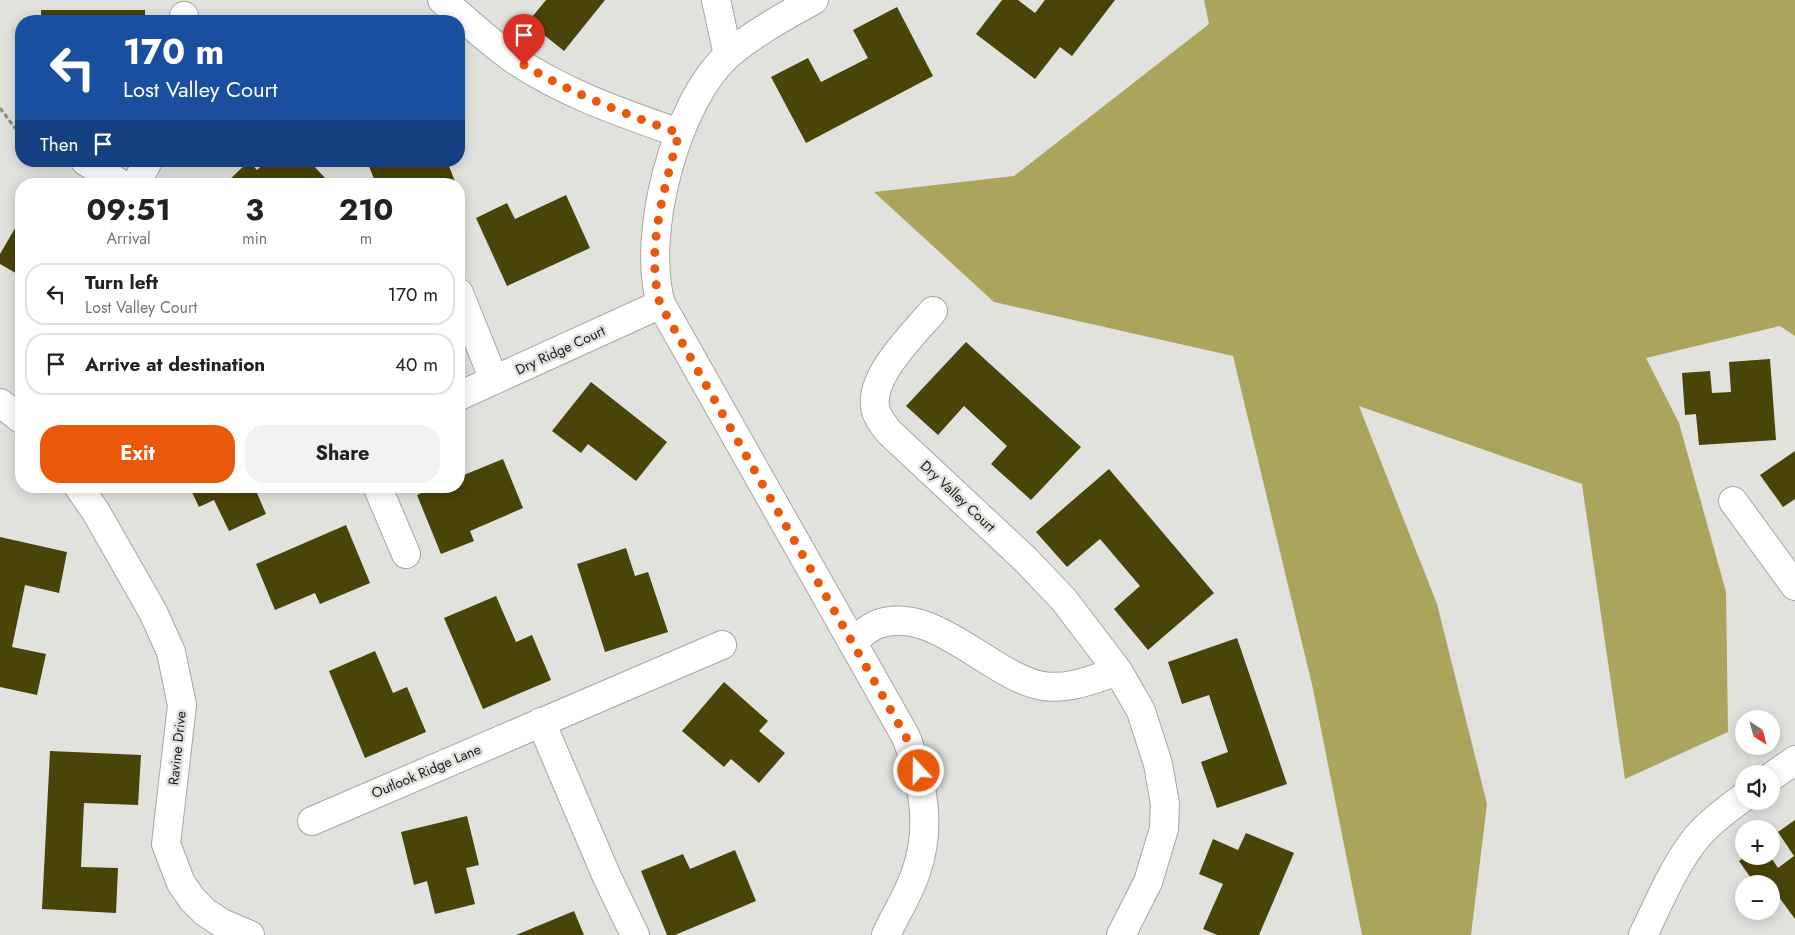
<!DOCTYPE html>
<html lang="en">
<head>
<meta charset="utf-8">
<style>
	body { margin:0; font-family:Jost,sans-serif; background:#f2f2f2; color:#222; height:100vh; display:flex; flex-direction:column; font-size:19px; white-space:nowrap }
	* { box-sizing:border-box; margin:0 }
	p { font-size:16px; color:#767676 }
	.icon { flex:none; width:28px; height:28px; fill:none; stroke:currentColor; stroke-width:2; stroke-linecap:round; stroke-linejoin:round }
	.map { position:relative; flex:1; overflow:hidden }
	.panel { position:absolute; left:15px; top:178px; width:450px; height:315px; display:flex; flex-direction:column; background:#fff; border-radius:20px; box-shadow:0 2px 12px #0003 }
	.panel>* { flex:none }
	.guide { position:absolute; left:15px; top:15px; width:450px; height:152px; border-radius:20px; box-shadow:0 2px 12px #0003; background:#1a4fa0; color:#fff; overflow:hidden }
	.needle { width:32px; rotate:144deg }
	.tools { position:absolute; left:1735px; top:710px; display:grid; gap:10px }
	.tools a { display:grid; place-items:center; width:45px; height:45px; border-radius:50%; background:#fff; box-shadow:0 2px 12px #0003; font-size:25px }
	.pin { position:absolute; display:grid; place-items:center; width:42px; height:42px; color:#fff; margin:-51px -21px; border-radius:50% 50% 50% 0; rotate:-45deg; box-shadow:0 0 5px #0007 }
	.pin .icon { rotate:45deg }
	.me { position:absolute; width:55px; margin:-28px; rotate:339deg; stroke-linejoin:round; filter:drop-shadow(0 0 4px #0008) }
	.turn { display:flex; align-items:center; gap:18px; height:105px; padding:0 25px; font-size:22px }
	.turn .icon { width:65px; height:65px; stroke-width:2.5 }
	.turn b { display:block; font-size:35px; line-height:42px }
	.then { display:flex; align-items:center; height:48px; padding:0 25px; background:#0003; gap:10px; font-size:19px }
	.eta { display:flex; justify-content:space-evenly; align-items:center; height:85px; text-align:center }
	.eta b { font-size:30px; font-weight:700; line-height:35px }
	.action { display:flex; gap:10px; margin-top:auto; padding:10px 25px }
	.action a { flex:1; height:58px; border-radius:20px; background:#ea580c; color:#fff; font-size:20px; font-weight:700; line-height:58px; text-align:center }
	.action a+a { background:#f2f2f2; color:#222 }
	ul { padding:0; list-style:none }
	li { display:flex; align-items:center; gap:15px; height:62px; margin:0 10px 8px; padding:0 15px; border:2px solid #e0e0e0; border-radius:20px }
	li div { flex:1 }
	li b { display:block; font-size:19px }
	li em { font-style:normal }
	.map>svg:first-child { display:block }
	.forest { fill:#aba45c }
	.building { fill:#494407 }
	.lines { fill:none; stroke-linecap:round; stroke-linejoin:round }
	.minor-casing { stroke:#a6a6a2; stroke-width:30 }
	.path { stroke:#8c8c89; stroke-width:3; stroke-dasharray:5 2.5; stroke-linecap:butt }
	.minor { stroke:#fff; stroke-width:28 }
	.route { stroke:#ea580c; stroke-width:9; stroke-dasharray:0 16.2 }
	.labels { text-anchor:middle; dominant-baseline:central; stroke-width:5; stroke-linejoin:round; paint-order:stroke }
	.street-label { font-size:14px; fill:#171716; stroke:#e1e1dd }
</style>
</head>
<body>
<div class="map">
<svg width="1795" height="935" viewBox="0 0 1795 935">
	<rect width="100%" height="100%" fill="#e1e1dd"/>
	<path class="forest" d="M1204,0H1795V336L1780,326L1646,358L1679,423L1726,592L1728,732L1625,779L1582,484L1359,406L1437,604L1487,804L1471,935H1362L1313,689L1233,356L994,302L874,192L1014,176L1209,24Z"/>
	<path class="building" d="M546,0H605L564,51L528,22Z
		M1002,0H1018L1035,13L1045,0H1115L1072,56L1060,47L1035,79L976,34Z
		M897,7L933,76L806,143L771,77L808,58L821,82L868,58L853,30Z
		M41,10H145V21H41Z
		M211,17L272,19L273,21H211Z
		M249,161L257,170L266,161H309L327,180L323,184H225Z
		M367,161H447L456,184H376Z
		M566,195L590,248L507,286L476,218L507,203L515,219Z
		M21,218V276L0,264V254Z
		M966,342L1081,447L1031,500L991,464L1007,446L964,406L938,435L906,406Z
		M1770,359L1776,440L1699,445L1696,414L1685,415L1682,373L1710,371L1712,393L1731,392L1729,362Z
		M591,382L667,442L636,481L588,444L581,453L552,431Z
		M1795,451V499L1783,507L1760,475Z
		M503,459L523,508L470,531L474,541L441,554L417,495L437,486H459V477Z
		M1109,469L1214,593L1148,650L1114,609L1140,586L1100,539L1067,567L1036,532Z
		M189,486H254L266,514L229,531L214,500L199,507Z
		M346,525L370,583L320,604L315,593L275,610L256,564Z
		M0,537L67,552L59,593L25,585L12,647L46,654L37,695L0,687Z
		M626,548L635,576L648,572L668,632L605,652L577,564Z
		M496,596L516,642L532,635L551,680L483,709L444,618Z
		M1237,638L1287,784L1217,808L1201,762L1228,752L1209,695L1182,704L1168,662Z
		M375,651L393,693L407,687L426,732L365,758L329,671Z
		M724,682L768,721L759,731L785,753L759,783L731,759L724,767L682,731Z
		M50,751L141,755L138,805L84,803L81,867L118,868L116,913L42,909Z
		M467,816L479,865L466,868L475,904L435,914L427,881L414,885L401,832Z
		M1795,820V919L1773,889L1771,890V884H1755L1739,861L1746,856H1770L1778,868L1794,856L1778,832Z
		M1246,833L1294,853L1259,935H1217L1203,929L1223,884L1199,874L1213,839L1238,850Z
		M735,850L756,901L675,935H667L641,871L683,854L690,869Z
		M574,911L584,935H516Z"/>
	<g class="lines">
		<g class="minor-casing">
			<path id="minor" d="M442,0C465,19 488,41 512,58C563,93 622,113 679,133
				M716,0L728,55
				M814,0C788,14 749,36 727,56C675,104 641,236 661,304L906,737C923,782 932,826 916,872C909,894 895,915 886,935
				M184,21V16
				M85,161L121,184
				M136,184L148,161
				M459,293L494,380
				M933,311C914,334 861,383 878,416C881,422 885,427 889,432L1026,560L1064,600L1118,671L1141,711L1158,764L1165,804L1164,829L1148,882L1121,935
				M459,396L661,304
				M0,403L21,419
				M78,486L96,512L153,612L171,652L182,705L166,844L181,883L192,899L205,912L220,922L250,935
				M377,486L406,554
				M1733,501L1795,586
				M853,641C860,636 869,627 878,624C934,604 991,677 1043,686C1069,690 1094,679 1118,671
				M541,722L607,877L635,935
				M1771,777L1795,760
				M312,821L722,645
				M1643,935C1659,903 1674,865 1697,837C1711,821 1727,809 1744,797"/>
		</g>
		<path class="path" d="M0,108L18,132L21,134"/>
		<use href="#minor" class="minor"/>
	</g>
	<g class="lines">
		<path class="route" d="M524,65C573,94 625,114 679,133C665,188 645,248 660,304L906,737L919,771"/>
	</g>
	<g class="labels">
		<g class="street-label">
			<text transform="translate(560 350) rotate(-25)">Dry Ridge Court</text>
			<text transform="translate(958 496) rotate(43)">Dry Valley Court</text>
			<text transform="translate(177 748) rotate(-84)">Ravine Drive</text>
			<text transform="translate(426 771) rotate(-23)">Outlook Ridge Lane</text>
		</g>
	</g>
</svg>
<div class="tools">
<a><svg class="needle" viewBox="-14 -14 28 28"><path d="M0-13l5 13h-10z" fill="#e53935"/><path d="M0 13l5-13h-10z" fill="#767676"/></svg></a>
<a><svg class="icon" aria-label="sound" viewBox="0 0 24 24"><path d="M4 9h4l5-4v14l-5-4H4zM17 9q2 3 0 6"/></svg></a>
<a>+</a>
<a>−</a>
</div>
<div class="pin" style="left:524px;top:65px;background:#d93025"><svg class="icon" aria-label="arrive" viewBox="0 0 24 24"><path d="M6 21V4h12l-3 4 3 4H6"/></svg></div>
<svg class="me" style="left:919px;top:771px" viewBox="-20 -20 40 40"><circle r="17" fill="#ea580c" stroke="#fff" stroke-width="3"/><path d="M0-11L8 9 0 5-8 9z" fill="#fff"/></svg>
<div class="guide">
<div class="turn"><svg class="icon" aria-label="left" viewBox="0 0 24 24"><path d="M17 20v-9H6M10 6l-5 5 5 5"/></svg><div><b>170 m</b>Lost Valley Court</div></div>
<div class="then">Then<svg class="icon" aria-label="arrive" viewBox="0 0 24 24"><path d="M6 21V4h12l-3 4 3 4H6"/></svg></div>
</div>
<section class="panel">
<div class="eta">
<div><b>09:51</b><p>Arrival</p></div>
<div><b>3</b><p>min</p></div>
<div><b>210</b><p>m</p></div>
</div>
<ul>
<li><svg class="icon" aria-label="left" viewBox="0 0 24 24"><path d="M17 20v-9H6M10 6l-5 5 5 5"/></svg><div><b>Turn left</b><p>Lost Valley Court</p></div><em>170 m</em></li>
<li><svg class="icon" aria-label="arrive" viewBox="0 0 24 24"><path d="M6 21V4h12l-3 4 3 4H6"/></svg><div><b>Arrive at destination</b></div><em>40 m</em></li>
</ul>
<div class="action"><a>Exit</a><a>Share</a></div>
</section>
</div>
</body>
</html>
